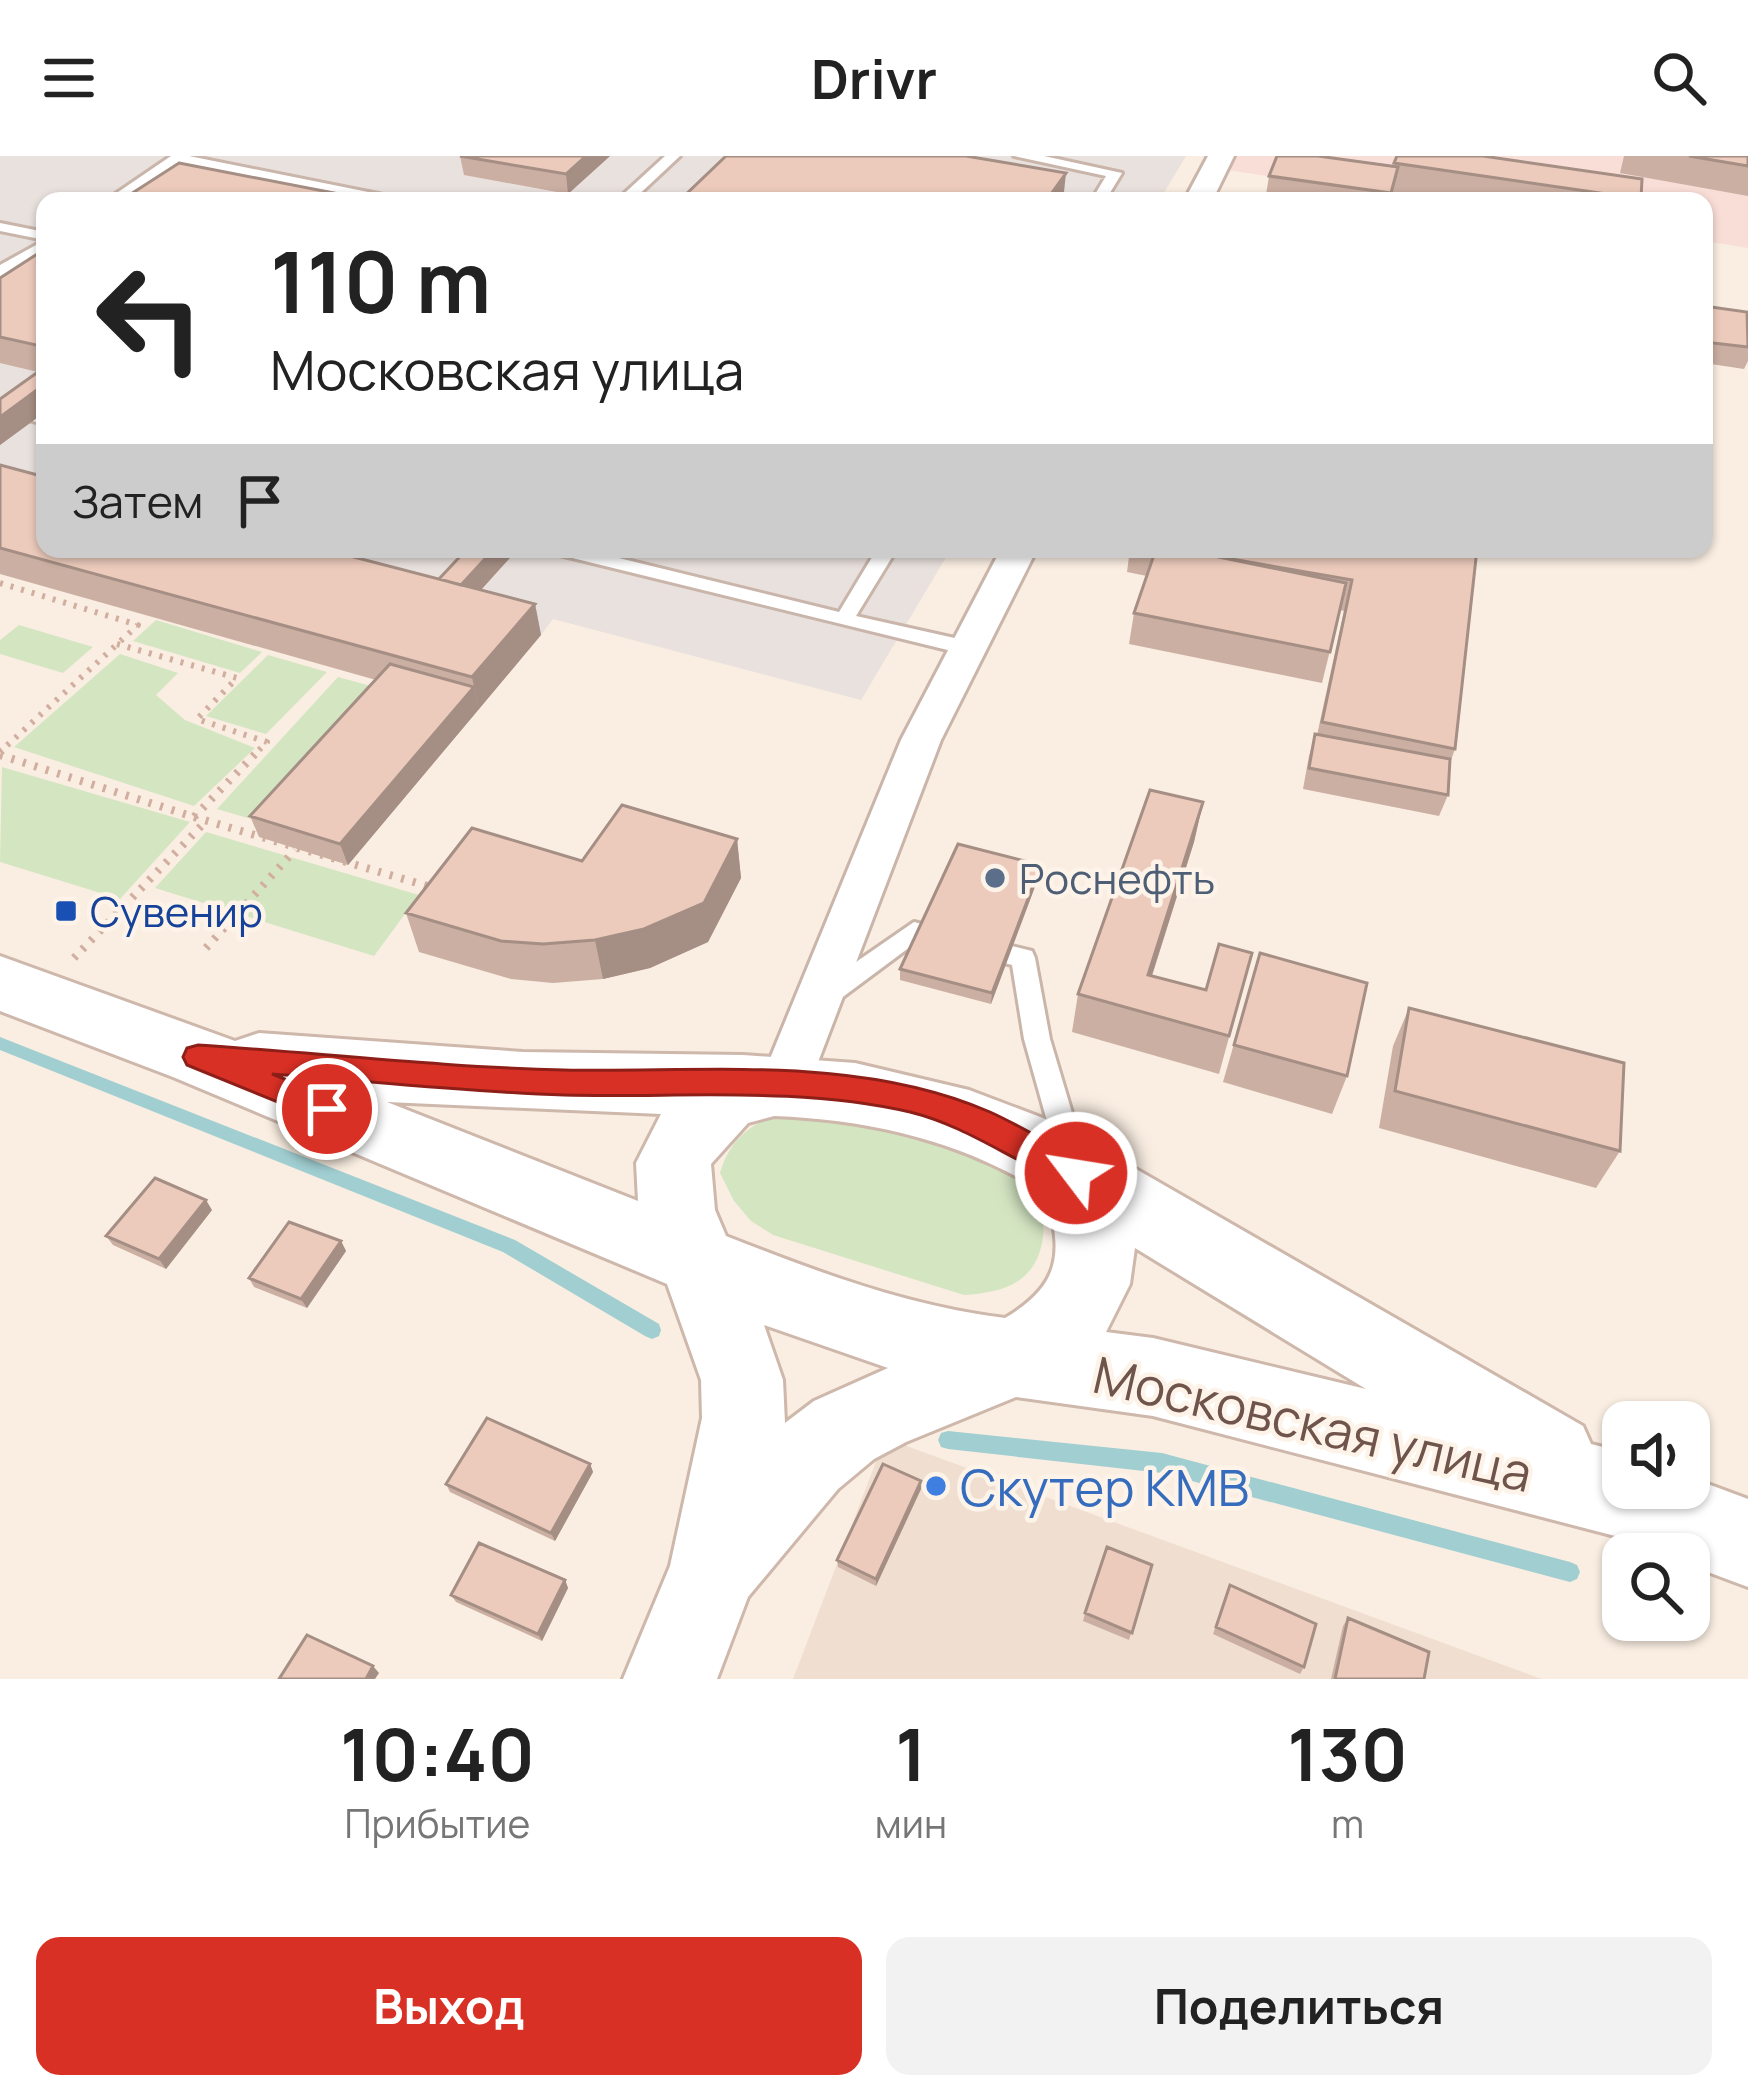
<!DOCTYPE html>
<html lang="ru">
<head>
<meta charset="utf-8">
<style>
	body { margin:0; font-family:Manrope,sans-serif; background:#f2f2f2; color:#222; height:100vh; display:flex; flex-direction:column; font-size:45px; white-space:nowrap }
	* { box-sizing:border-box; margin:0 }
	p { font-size:39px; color:#767676 }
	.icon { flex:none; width:66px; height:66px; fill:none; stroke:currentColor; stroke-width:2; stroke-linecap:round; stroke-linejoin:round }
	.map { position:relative; height:1523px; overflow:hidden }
	.sheet { display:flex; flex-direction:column; background:#fff; flex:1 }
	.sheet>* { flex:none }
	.banner { position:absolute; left:36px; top:36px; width:1677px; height:366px; border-radius:24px; box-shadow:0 3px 9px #0004; background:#fff; color:#222; overflow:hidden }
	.fabs { position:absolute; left:1602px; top:1245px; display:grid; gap:24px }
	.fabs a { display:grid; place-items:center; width:108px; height:108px; border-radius:24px; background:#fff; box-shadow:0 3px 9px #0004; font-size:60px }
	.pin { position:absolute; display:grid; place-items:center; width:102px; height:102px; color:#fff; margin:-51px; border:6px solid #fff; border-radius:50%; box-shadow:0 3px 12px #0007 }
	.me { position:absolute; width:132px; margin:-66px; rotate:301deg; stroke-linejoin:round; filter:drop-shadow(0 0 9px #0008) }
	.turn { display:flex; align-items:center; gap:42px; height:252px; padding:0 36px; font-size:54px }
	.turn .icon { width:156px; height:156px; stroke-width:2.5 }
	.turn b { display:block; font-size:84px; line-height:102px }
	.then { display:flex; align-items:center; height:114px; padding:0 36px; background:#0003; gap:24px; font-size:45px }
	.eta { display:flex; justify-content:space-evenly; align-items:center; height:204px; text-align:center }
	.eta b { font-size:72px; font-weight:700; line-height:84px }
	.primary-button { display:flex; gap:24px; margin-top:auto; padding:24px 36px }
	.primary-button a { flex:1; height:138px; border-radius:24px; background:#d93025; color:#fff; font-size:48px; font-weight:700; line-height:138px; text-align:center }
	.primary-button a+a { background:#f2f2f2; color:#222 }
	header { display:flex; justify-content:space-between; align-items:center; height:156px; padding:0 36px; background:#fff; font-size:54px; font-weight:700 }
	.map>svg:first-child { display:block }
	.residential { fill:#f0dfd1 }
	.commercial { fill:#f9ded7 }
	.industrial { fill:#e9e1dd }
	.green { fill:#d4e5c2 }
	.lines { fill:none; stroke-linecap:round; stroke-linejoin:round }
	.stream { fill:#a0ced1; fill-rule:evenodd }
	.lane-casing { stroke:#c9b5aa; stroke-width:6 }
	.street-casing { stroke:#c9b5aa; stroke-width:6 }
	.secondary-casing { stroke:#ceb7ab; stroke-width:6 }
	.path-far1 { stroke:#d1aea0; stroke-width:6; stroke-dasharray:3 8; stroke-linecap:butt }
	.path { stroke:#d1aea0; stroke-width:8; stroke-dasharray:3 9; stroke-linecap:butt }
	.lane { fill:#fff; fill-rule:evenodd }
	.street { fill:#fff; fill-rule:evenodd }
	.secondary { fill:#fff; fill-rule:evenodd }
	.wall { fill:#cbafa2 }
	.shaded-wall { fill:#a58e84 }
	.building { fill:#eccbbc; stroke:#a58e84; stroke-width:3 }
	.route { fill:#d93025; stroke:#8d1f18; stroke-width:3 }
	.service-dot { fill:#5c6f8a; stroke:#fdf3e8; stroke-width:4.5 }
	.transit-dot { fill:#1a4fb4; stroke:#fdf3e8; stroke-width:4.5 }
	.shop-dot { fill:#3f7fe0; stroke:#fdf3e8; stroke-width:4.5 }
	.labels { text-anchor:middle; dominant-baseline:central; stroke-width:9; stroke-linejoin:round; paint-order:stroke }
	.service-label { font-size:42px; fill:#4e5e75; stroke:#fdf3e8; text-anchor:start }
	.transit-label { font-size:42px; fill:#164399; stroke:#fdf3e8; text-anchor:start }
	.near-street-label { font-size:51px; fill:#6f544b; stroke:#fdf3e8 }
	.near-shop-label { font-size:51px; fill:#366cbe; stroke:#fdf3e8; text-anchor:start }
</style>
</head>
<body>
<header><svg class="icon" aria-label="menu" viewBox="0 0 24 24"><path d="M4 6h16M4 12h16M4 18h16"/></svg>Drivr<svg class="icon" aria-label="search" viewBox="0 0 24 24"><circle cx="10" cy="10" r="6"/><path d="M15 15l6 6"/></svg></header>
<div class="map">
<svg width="1748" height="1523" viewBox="0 0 1748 1523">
	<rect width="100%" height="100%" fill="#faeee2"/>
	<path class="residential" d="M885,1282L1542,1523H793Z"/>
	<path class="commercial" d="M1237,0H1748V92L1704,85V45H1435L1227,14Z"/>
	<path class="industrial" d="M0,0H1186L1159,45H45V393H951L861,544L553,463L541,479L302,416L0,418Z"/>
	<path class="green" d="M156,464L262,496L240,517L133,485Z
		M19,469L93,491L63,517L0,498V484Z
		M120,498L178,517L156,539L185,564L255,592L194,650L14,591Z
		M268,499L327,516L266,578L206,560Z
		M338,521L382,533L264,667L217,653Z
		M2,611L190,666L120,743L0,706Z
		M206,676L419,739L374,800L155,732Z
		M816,953C870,970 974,991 1018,1024C1042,1042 1049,1070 1039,1098C1027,1131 995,1137 964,1139L773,1079L751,1065L734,1045L720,1017C734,969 770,957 816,953Z"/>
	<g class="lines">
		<path class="stream" d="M0,881L515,1084L659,1168L661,1174L659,1180L652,1183L645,1180L503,1096L0,894Z
			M948,1275L1162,1297L1570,1406L1577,1409L1580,1416L1577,1423L1570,1426L1162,1317L948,1293L941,1291L938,1284L941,1277Z"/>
		<g class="lane-casing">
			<path id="lane" d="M171,0H189L413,45H383L179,7L122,45H105Z
				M665,0H680L632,45H616Z
				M1014,0H1044L1122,17L1105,45H1091L1106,20Z
				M0,67L45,76V95L0,121V109L45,84L0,75Z
				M0,247L45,258V268L0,257Z
				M549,393H582L839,456L877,393H897L856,460L968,485L978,492L968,499L552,397Z
				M914,766L954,776L957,783L954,790L945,792L918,785L832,849H814L810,842L814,835Z
				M979,782L1032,795L1035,802L1050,883L1084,997L1080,1005L1070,1009L1060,1005L1056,997L1024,883L1012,809L970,798L967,791L970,784Z"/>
		</g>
		<g class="street-casing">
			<path id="street" d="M1208,0H1234L1212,45H1184Z
				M1001,393H1037L941,584L810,927L802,941L785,947L768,941L760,927L901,584Z"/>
		</g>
		<g class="secondary-casing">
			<path id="secondary" d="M0,800L235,885L259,877L523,896L743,899L855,907L969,934L1056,967L1583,1270L1591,1288L1623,1296V1332H1689V1321L1748,1343V1431L1689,1409V1398H1662L1619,1381L1153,1260L1016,1241L906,1286L874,1303L838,1333L748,1441L717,1523H623L670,1410L702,1262L701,1224L667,1128L173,921L0,855ZM387,946L661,958L636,1007L638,1045ZM774,960C872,964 962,985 1045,1037C1064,1096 1061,1129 1005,1162C908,1150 817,1116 726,1080L715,1054L711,1008L748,967ZM1135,1092L1366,1233L1153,1182L1106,1176L1130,1128ZM764,1169L888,1212L814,1245L785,1267L783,1224Z"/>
		</g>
		<path class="path-far1" d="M0,427L138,469L1,595
			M117,488L237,522L197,563L267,586L258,595"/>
		<path class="path" d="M0,596L5,592
			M0,599L194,661L261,592
			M194,661L434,732
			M206,792L295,694
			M74,802L206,665"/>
		<use href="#lane" class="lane"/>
		<use href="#street" class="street"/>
		<use href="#secondary" class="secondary"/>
	</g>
	<path class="wall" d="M460,0H610L568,38L464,19Z
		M1397,0L1642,23L1640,45H1455L1392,36L1390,45H1265L1269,20L1394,11Z
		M1624,0H1748V40L1620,17Z
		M45,93V256L0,289V243L38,216L0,207V122Z
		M1704,150L1748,160V205L1744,213L1704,207Z
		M0,309L439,423L467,393H518L481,434L535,448L541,479L348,709L259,681L250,660L376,524L0,418Z
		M765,393H810L804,402Z
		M1130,393H1477L1455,593L1450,607L1448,639L1439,660L1303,633L1309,600L1315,578L1317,579L1344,455L1340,454L1322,527L1129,488L1134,457L1147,420L1127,416Z
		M1203,646L1194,686L1152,820L1206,834L1252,797L1219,918L1072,876L1078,838Z
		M737,683L741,722L708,786L650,812L603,823L553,827L511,823L419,796L406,757L582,705Z
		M1041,709L1039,720L991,848L900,824V813Z
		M1260,797L1347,920L1332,958L1223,926Z
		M1409,852L1620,995L1596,1032L1379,972L1393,890Z
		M212,1054L166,1113L113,1089L106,1080Z
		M341,1085L346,1095L307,1152L254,1131L249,1122Z
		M590,1308L593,1316L555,1385L450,1336L446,1328Z
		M921,1333L876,1430L838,1411L837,1404Z
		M1152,1409L1129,1484L1083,1465L1085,1457Z
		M565,1424L568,1432L542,1485L456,1446L451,1439Z
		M1230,1429L1304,1511L1300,1518L1213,1478Z
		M1348,1462L1424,1523H1331L1343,1470Z"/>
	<path class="shaded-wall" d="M586,0H610L568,38L566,18Z
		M1066,17L1064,36L1058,45H1046Z
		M45,228V256L0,289V261Z
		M494,393H518L459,458L454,436Z
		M535,448L541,479L479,553L472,521Z
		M474,531L479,553L348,709L340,688Z
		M1203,646L1194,686L1140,857L1148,819Z
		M737,683L741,722L708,786L650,812L603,823L595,784Z
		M1041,709L1039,720L991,848L992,837Z
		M206,1044L212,1054L166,1113L159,1103Z
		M341,1085L346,1095L307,1152L301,1143Z
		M590,1308L593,1316L555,1385L551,1377Z
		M921,1325V1333L876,1430V1423Z
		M565,1424L568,1432L542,1485L538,1478Z
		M373,1510L379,1517L375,1523H366Z"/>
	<path class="building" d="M460,0H586L566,18Z
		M726,0H966L1066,17L1046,45H679Z
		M1277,0H1318L1398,11L1391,37L1269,20Z
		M1397,0H1483L1642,23L1641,43L1394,7Z
		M1689,0H1748V10Z
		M179,7L375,45H120Z
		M45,93V191L0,181V122Z
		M1704,150L1747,156L1748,191L1704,186Z
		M45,211V228L0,261V243Z
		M0,309L45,321V393H323L535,448L472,521L0,392Z
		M467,393H494L461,429L439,423Z
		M1156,393H1477L1455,593L1322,566L1352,424L1209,399L1346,427L1330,496L1134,457Z
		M390,508L474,531L340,688L250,660Z
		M1315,578L1450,603L1448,639L1309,612Z
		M1150,634L1203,646L1148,819L1206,834L1219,788L1252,797L1229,880L1078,838Z
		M622,649L737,683L704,747L644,773L595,784L543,788L501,785L406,757L472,672L582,705Z
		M958,688L1041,709L992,837L900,813Z
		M1260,797L1367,827L1347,920L1234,889Z
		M1409,852L1624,907L1620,995L1395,935Z
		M155,1022L206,1044L159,1103L106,1080Z
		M289,1066L341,1085L301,1143L249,1122Z
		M487,1262L590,1308L551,1377L446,1328Z
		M883,1308L921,1325L876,1423L837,1404Z
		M479,1387L565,1424L538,1478L451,1439Z
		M1107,1391L1152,1409L1132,1477L1085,1457Z
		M1230,1429L1316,1468L1304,1511L1216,1471Z
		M1348,1462L1429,1496L1424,1523H1335Z
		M307,1479L373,1510L366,1523H279Z"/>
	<path class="route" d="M198,889C319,897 442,911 564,914C704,917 857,898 990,956C1023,971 1055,991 1087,1008L1092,1017L1087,1026L1076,1030C1018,1010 971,971 910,956C797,930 679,942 564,939C466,936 369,925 272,918L337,944L342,953L337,962L327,966L187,909L183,901L187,892Z"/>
	<circle class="service-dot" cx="995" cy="722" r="12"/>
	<rect class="transit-dot" x="54" y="743" width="24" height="24" rx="6"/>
	<circle class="shop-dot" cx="936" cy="1330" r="12"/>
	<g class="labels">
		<g class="service-label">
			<text x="1019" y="722">Роснефть</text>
		</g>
		<g class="transit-label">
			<text x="90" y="755">Сувенир</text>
		</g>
		<g class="near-street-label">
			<text transform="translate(1313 1267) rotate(13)">Московская улица</text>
		</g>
		<g class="near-shop-label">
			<text x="960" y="1330">Скутер КМВ</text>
		</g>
	</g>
</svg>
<div class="fabs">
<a><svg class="icon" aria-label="sound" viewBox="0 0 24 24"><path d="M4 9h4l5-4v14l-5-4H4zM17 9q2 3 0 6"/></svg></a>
<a><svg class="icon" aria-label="search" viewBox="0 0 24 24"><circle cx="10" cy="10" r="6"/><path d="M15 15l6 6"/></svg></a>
</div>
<div class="pin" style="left:327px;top:953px;background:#d93025"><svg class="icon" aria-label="arrive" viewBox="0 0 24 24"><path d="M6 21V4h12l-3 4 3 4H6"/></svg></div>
<svg class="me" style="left:1076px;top:1017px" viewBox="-20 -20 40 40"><circle r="17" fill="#d93025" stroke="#fff" stroke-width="3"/><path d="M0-11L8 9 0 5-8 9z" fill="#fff"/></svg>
<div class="banner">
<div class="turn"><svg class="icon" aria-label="left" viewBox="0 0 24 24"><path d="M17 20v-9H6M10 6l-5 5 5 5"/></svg><div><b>110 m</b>Московская улица</div></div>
<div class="then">Затем<svg class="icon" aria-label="arrive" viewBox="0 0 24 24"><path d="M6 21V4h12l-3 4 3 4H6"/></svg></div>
</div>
</div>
<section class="sheet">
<div class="eta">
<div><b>10:40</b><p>Прибытие</p></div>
<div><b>1</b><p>мин</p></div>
<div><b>130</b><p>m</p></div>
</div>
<div class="primary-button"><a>Выход</a><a>Поделиться</a></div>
</section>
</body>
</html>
